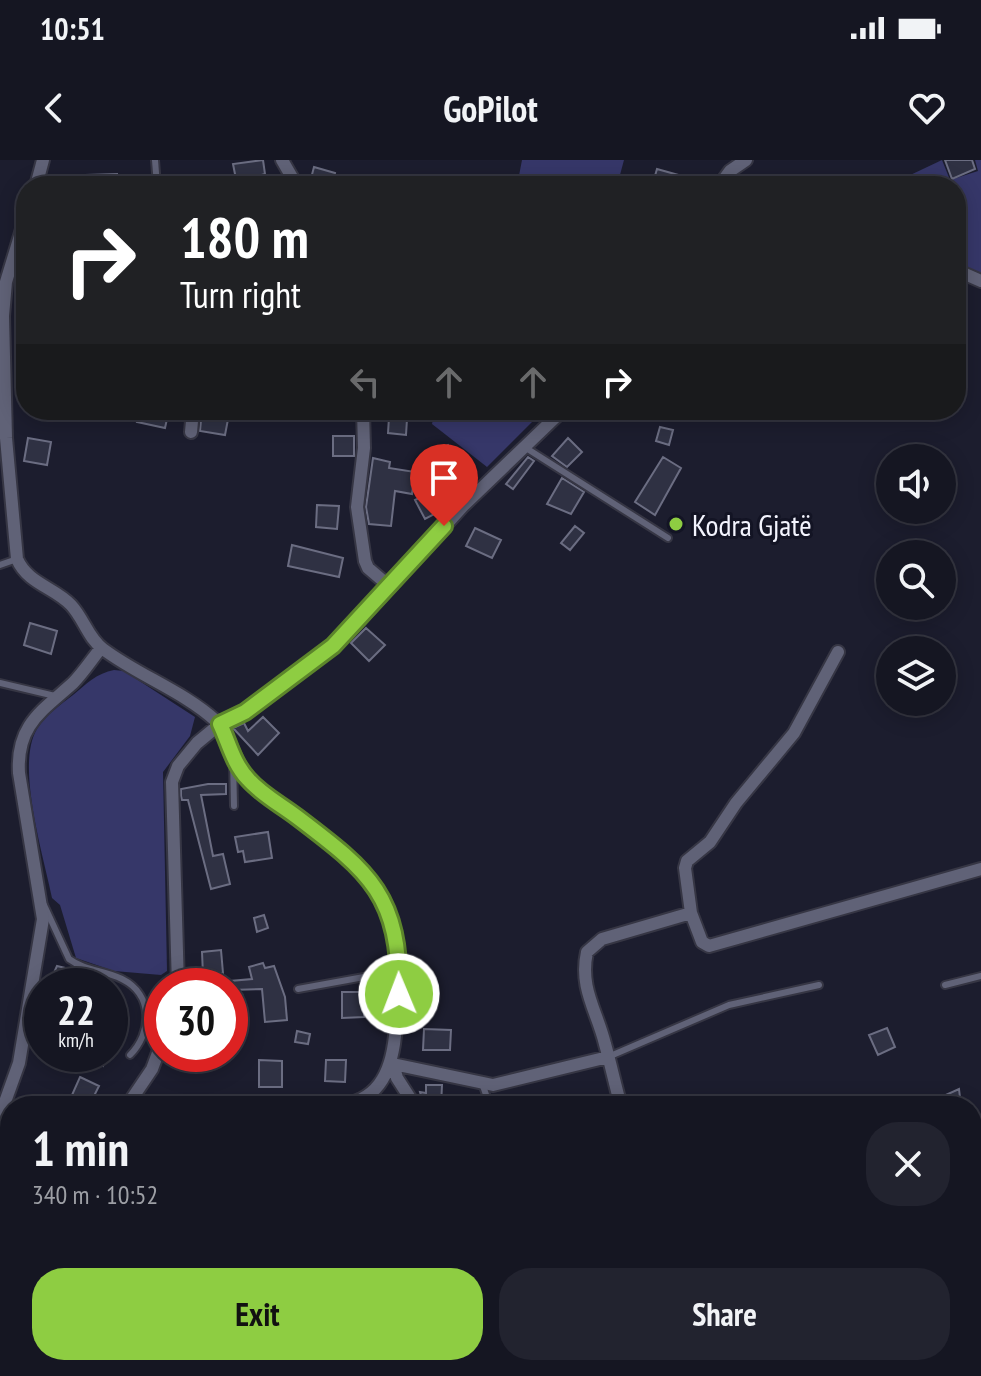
<!DOCTYPE html>
<html lang="en">
<head>
<meta charset="utf-8">
<style>
	body { margin:0; font-family:"PT Sans Narrow",sans-serif; background:#22232f; color:#f1f3f6; height:100vh; display:flex; flex-direction:column; font-size:30px; white-space:nowrap }
	* { box-sizing:border-box; margin:0 }
	p { font-size:26px; color:#9d9fa5 }
	.icon { flex:none; width:44px; height:44px; fill:none; stroke:currentColor; stroke-width:2; stroke-linecap:round; stroke-linejoin:round }
	.map { position:relative; flex:1; overflow:hidden }
	.side { position:absolute; left:0px; top:936px; width:982px; height:280px; display:flex; flex-direction:column; background:#151622; border-radius:32px 32px 0 0; box-shadow:0 4px 20px #0003,0 0 0 2px #343540 }
	.side>* { flex:none }
	.banner { position:absolute; left:16px; top:16px; width:950px; height:244px; border-radius:32px; box-shadow:0 4px 20px #0003,0 0 0 2px #343540; background:#202124; color:#fff; overflow:hidden }
	.tools { position:absolute; left:876px; top:284px; display:grid; gap:16px }
	.tools a { display:grid; place-items:center; width:80px; height:80px; border-radius:50%; background:#151622; box-shadow:0 4px 20px #0003,0 0 0 2px #343540; font-size:40px }
	.speed { position:absolute; left:24px; top:808px; display:flex; gap:16px; font-size:40px; font-weight:700; text-align:center }
	.speed>* { display:grid; place-content:center; width:104px; height:104px; border-radius:50%; background:#151622; box-shadow:0 4px 20px #0003,0 0 0 2px #343540; line-height:1 }
	.speed small { font-size:20px; font-weight:400 }
	.speed .limit { border:12px solid #d22; background:#fff; color:#111 }
	.pin { position:absolute; display:grid; place-items:center; width:68px; height:68px; color:#fff; margin:-82px -34px; border-radius:50% 50% 50% 0; rotate:-45deg; box-shadow:0 0 8px #0007 }
	.pin .icon { rotate:45deg }
	.me { position:absolute; width:88px; margin:-44px; rotate:359deg; stroke-linejoin:round; filter:drop-shadow(0 0 6px #0008) }
	.turn { display:flex; align-items:center; gap:28px; height:168px; padding:0 32px; font-size:36px }
	.turn .icon { width:104px; height:104px; stroke-width:2.5 }
	.turn b { display:block; font-size:56px; line-height:68px }
	.lanes { display:flex; align-items:center; height:76px; padding:0 32px; background:#0003; justify-content:center; gap:40px; direction:ltr }
	.lanes .off { opacity:.35 }
	.round { display:grid; place-items:center; flex:none; width:84px; height:84px; border-radius:32px; background:#22232f }
	.headline { display:flex; align-items:center; justify-content:space-between; height:136px; padding:0 32px }
	h1 { font-size:48px; font-weight:700; line-height:60px }
	.button { display:flex; gap:16px; margin-top:auto; padding:16px 32px }
	.button a { flex:1; height:92px; border-radius:32px; background:#8ecd42; color:#111; font-size:32px; font-weight:700; line-height:92px; text-align:center }
	.button a+a { background:#22232f; color:#f1f3f6 }
	.status { display:flex; justify-content:space-between; align-items:center; height:56px; padding:0 40px; background:#151622; direction:ltr }
	.status svg { height:22px; fill:currentColor }
	header { display:flex; justify-content:space-between; align-items:center; height:104px; padding:0 32px; background:#151622; font-size:36px; font-weight:700 }
	.map>svg:first-child { display:block }
	.green { fill:#363769 }
	.building { fill:#2f3143; stroke:#6b6d82; stroke-width:2 }
	.lines { fill:none; stroke-linecap:round; stroke-linejoin:round }
	.service-casing { stroke:#363644; stroke-width:10 }
	.minor-casing { stroke:#363644; stroke-width:16 }
	.service { stroke:#606277; stroke-width:6 }
	.minor { stroke:#606277; stroke-width:12 }
	.route-casing { stroke:#5c852b; stroke-width:20 }
	.route { stroke:#8ecd42; stroke-width:14 }
	.poi-dot { fill:#8ecd42; stroke:#131424; stroke-width:3 }
	.labels { text-anchor:middle; dominant-baseline:central; stroke-width:6; stroke-linejoin:round; paint-order:stroke }
	.poi-label { font-size:30px; fill:#f3f4fe; stroke:#131424; text-anchor:start }
</style>
</head>
<body>
<div class="status"><b>10:51</b><svg viewBox="0 0 49 12"><path d="M0 12V9h3v3zM5 12V6h3v6zM10 12V3h3v9zM15 12V0h3v12zM26 1h20v11H26zM47 4h2v5h-2z"/></svg></div>
<header><svg class="icon" aria-label="back" viewBox="0 0 24 24"><path d="M15 5l-7 7 7 7"/></svg>GoPilot<svg class="icon" aria-label="heart" viewBox="0 0 24 24"><path d="M12 20l-8-8c-3-5 5-10 8-4 3-6 11-1 8 4z"/></svg></header>
<div class="map">
<svg width="981" height="1216" viewBox="0 0 981 1216">
	<rect width="100%" height="100%" fill="#1c1d2e"/>
	<path class="green" d="M522,0H624L617,26H517Z
		M942,0L950,20L978,11L975,0H981V114L956,105V26H887Z
		M435,250H544L487,307L432,264Z
		M114,510L124,511L195,557L190,576L163,612L167,811L161,815L114,811L76,798L60,745L52,738C44,697 15,605 37,569C46,555 60,545 73,535C86,524 97,513 114,510Z"/>
	<path class="building" d="M263,0L265,14L258,16L259,20L237,24L233,4Z
		M945,0H972L975,9L952,19Z
		M314,7L335,13L332,26H309Z
		M657,9L682,16L679,26H652Z
		M117,14V26H86V15Z
		M140,250H169L165,268L137,262Z
		M202,250L229,254L225,275L200,271Z
		M389,257L407,259L406,275L388,273Z
		M660,267L673,270L669,285L656,281Z
		M333,276H354V296H333Z
		M28,278L51,282L47,305L24,301Z
		M568,278L582,292L567,307L552,296Z
		M448,285L457,301L438,311L429,295Z
		M528,297L534,301L513,329L506,324Z
		M663,297L681,308L655,355L635,342Z
		M373,298L390,302L389,308L415,312L412,334L395,331L391,366L369,364L366,347Z
		M562,318L584,332L571,354L547,344Z
		M435,330L444,349L425,359L415,340Z
		M317,345L339,346L337,369L316,367Z
		M575,366L584,373L570,390L561,383Z
		M475,368L501,380L492,398L466,386Z
		M292,385L343,398L339,417L288,406Z
		M30,463L57,471L51,494L24,485Z
		M366,468L385,485L369,501L351,483Z
		M263,557L279,573L258,595L233,568L244,563L248,571Z
		M208,624H226V634L201,635L213,696L223,694L230,724L211,729L188,640H182L181,636V629Z
		M268,672L272,698L245,702L243,691L238,692L235,677Z
		M264,755L268,768L257,772L254,758Z
		M221,790L223,813L203,815L202,792Z
		M263,803L265,808L274,806L285,837L287,860L265,862L262,829L230,830V821L252,819L249,807Z
		M57,806L78,811L74,826H48Z
		M342,832H364V857L342,858Z
		M887,868L895,887L878,895L869,875Z
		M424,869L451,870L450,890H423Z
		M297,871L310,874L308,884L295,882Z
		M71,894H106L103,906L71,898Z
		M259,900L282,901V927H259Z
		M326,900H346L345,922L325,921Z
		M80,917L99,926L90,944L72,935Z
		M426,925H442L441,946H424L420,932L426,933Z
		M959,929L961,946H942L939,938Z
		M10,1019V1049L0,1040V1029Z
		M0,1171L10,1173V1198L0,1196Z"/>
	<g class="lines">
		<g class="service-casing">
			<path id="service" d="M155,0L157,26
				M526,288L668,378
				M0,405L17,399
				M0,523L55,536
				M233,598L234,646
				M44,745L69,799C85,811 105,810 122,819C154,835 152,873 130,895
				M945,825L981,816
				M298,829L397,811
				M230,836H239
				M608,897L729,845L819,825
				M483,926L490,946
				M507,1216L520,1206"/>
		</g>
		<g class="minor-casing">
			<path id="minor" d="M282,0L297,26
				M36,26L43,0
				M719,26L730,11L746,0
				M26,56L6,122L3,156L6,278L17,399C28,424 54,427 71,445C84,459 88,478 103,489C139,516 183,531 216,561C232,576 233,606 256,628C268,639 283,646 296,656C392,727 408,757 395,876C391,914 377,943 335,946
				M956,110L981,121
				M363,250L364,288L357,347L365,401L368,408L389,426
				M191,272L193,250
				M838,492L794,573L736,643L710,682L687,701L685,708L691,753L702,782L709,786L981,709
				M178,826L172,622L178,606L197,583L220,564L245,552L349,472L463,346L563,250
				M127,946L152,909L162,882
				M415,946L397,918L393,904L493,925L608,897
				M621,946C615,925 611,905 605,884C597,851 579,828 587,792L602,779L691,753
				M0,956L19,903L43,759L19,613C16,565 42,551 73,523C83,513 92,499 101,488
				M0,1107L10,1104
				M972,1126L981,1122
				M373,1206L390,1216
				M736,1206V1216
				M747,1206H751
				M16,1216L19,1206
				M604,1216L693,1206"/>
		</g>
		<use href="#service" class="service"/>
		<use href="#minor" class="minor"/>
	</g>
	<g class="lines">
		<g class="route-casing">
			<path id="route" d="M399,834C400,736 371,713 297,657C280,644 262,635 248,619C233,603 229,583 220,564L245,552L333,486L444,366"/>
		</g>
		<use href="#route" class="route"/>
	</g>
	<circle class="poi-dot" cx="676" cy="364" r="8"/>
	<g class="labels">
		<g class="poi-label">
			<text x="692" y="364">Kodra Gjatë</text>
		</g>
	</g>
</svg>
<div class="tools">
<a><svg class="icon" aria-label="sound" viewBox="0 0 24 24"><path d="M4 9h4l5-4v14l-5-4H4zM17 9q2 3 0 6"/></svg></a>
<a><svg class="icon" aria-label="search" viewBox="0 0 24 24"><circle cx="10" cy="10" r="6"/><path d="M15 15l6 6"/></svg></a>
<a><svg class="icon" aria-label="layers" viewBox="0 0 24 24"><path d="M12 4l9 5-9 5-9-5zM3 14l9 5 9-5"/></svg></a>
</div>
<div class="speed"><div>22<small>km/h</small></div><div class="limit">30</div></div>
<div class="pin" style="left:444px;top:366px;background:#d93025"><svg class="icon" aria-label="arrive" viewBox="0 0 24 24"><path d="M6 21V4h12l-3 4 3 4H6"/></svg></div>
<svg class="me" style="left:399px;top:834px" viewBox="-20 -20 40 40"><circle r="17" fill="#8ecd42" stroke="#fff" stroke-width="3"/><path d="M0-11L8 9 0 5-8 9z" fill="#fff"/></svg>
<div class="banner">
<div class="turn"><svg class="icon" aria-label="right" viewBox="0 0 24 24"><path d="M7 20v-9h11M14 6l5 5-5 5"/></svg><div><b>180 m</b>Turn right</div></div>
<div class="lanes"><svg class="icon off" aria-label="left" viewBox="0 0 24 24"><path d="M17 20v-9H6M10 6l-5 5 5 5"/></svg><svg class="icon off" aria-label="ahead" viewBox="0 0 24 24"><path d="M12 20V5M6 11l6-6 6 6"/></svg><svg class="icon off" aria-label="ahead" viewBox="0 0 24 24"><path d="M12 20V5M6 11l6-6 6 6"/></svg><svg class="icon" aria-label="right" viewBox="0 0 24 24"><path d="M7 20v-9h11M14 6l5 5-5 5"/></svg></div>
</div>
<section class="side">
<div class="headline"><div><h1>1 min</h1><p>340 m · 10:52</p></div><a class="round"><svg class="icon" aria-label="close" viewBox="0 0 24 24"><path d="M6 6l12 12M18 6L6 18"/></svg></a></div>
<div class="button"><a>Exit</a><a>Share</a></div>
</section>
</div>
</body>
</html>
